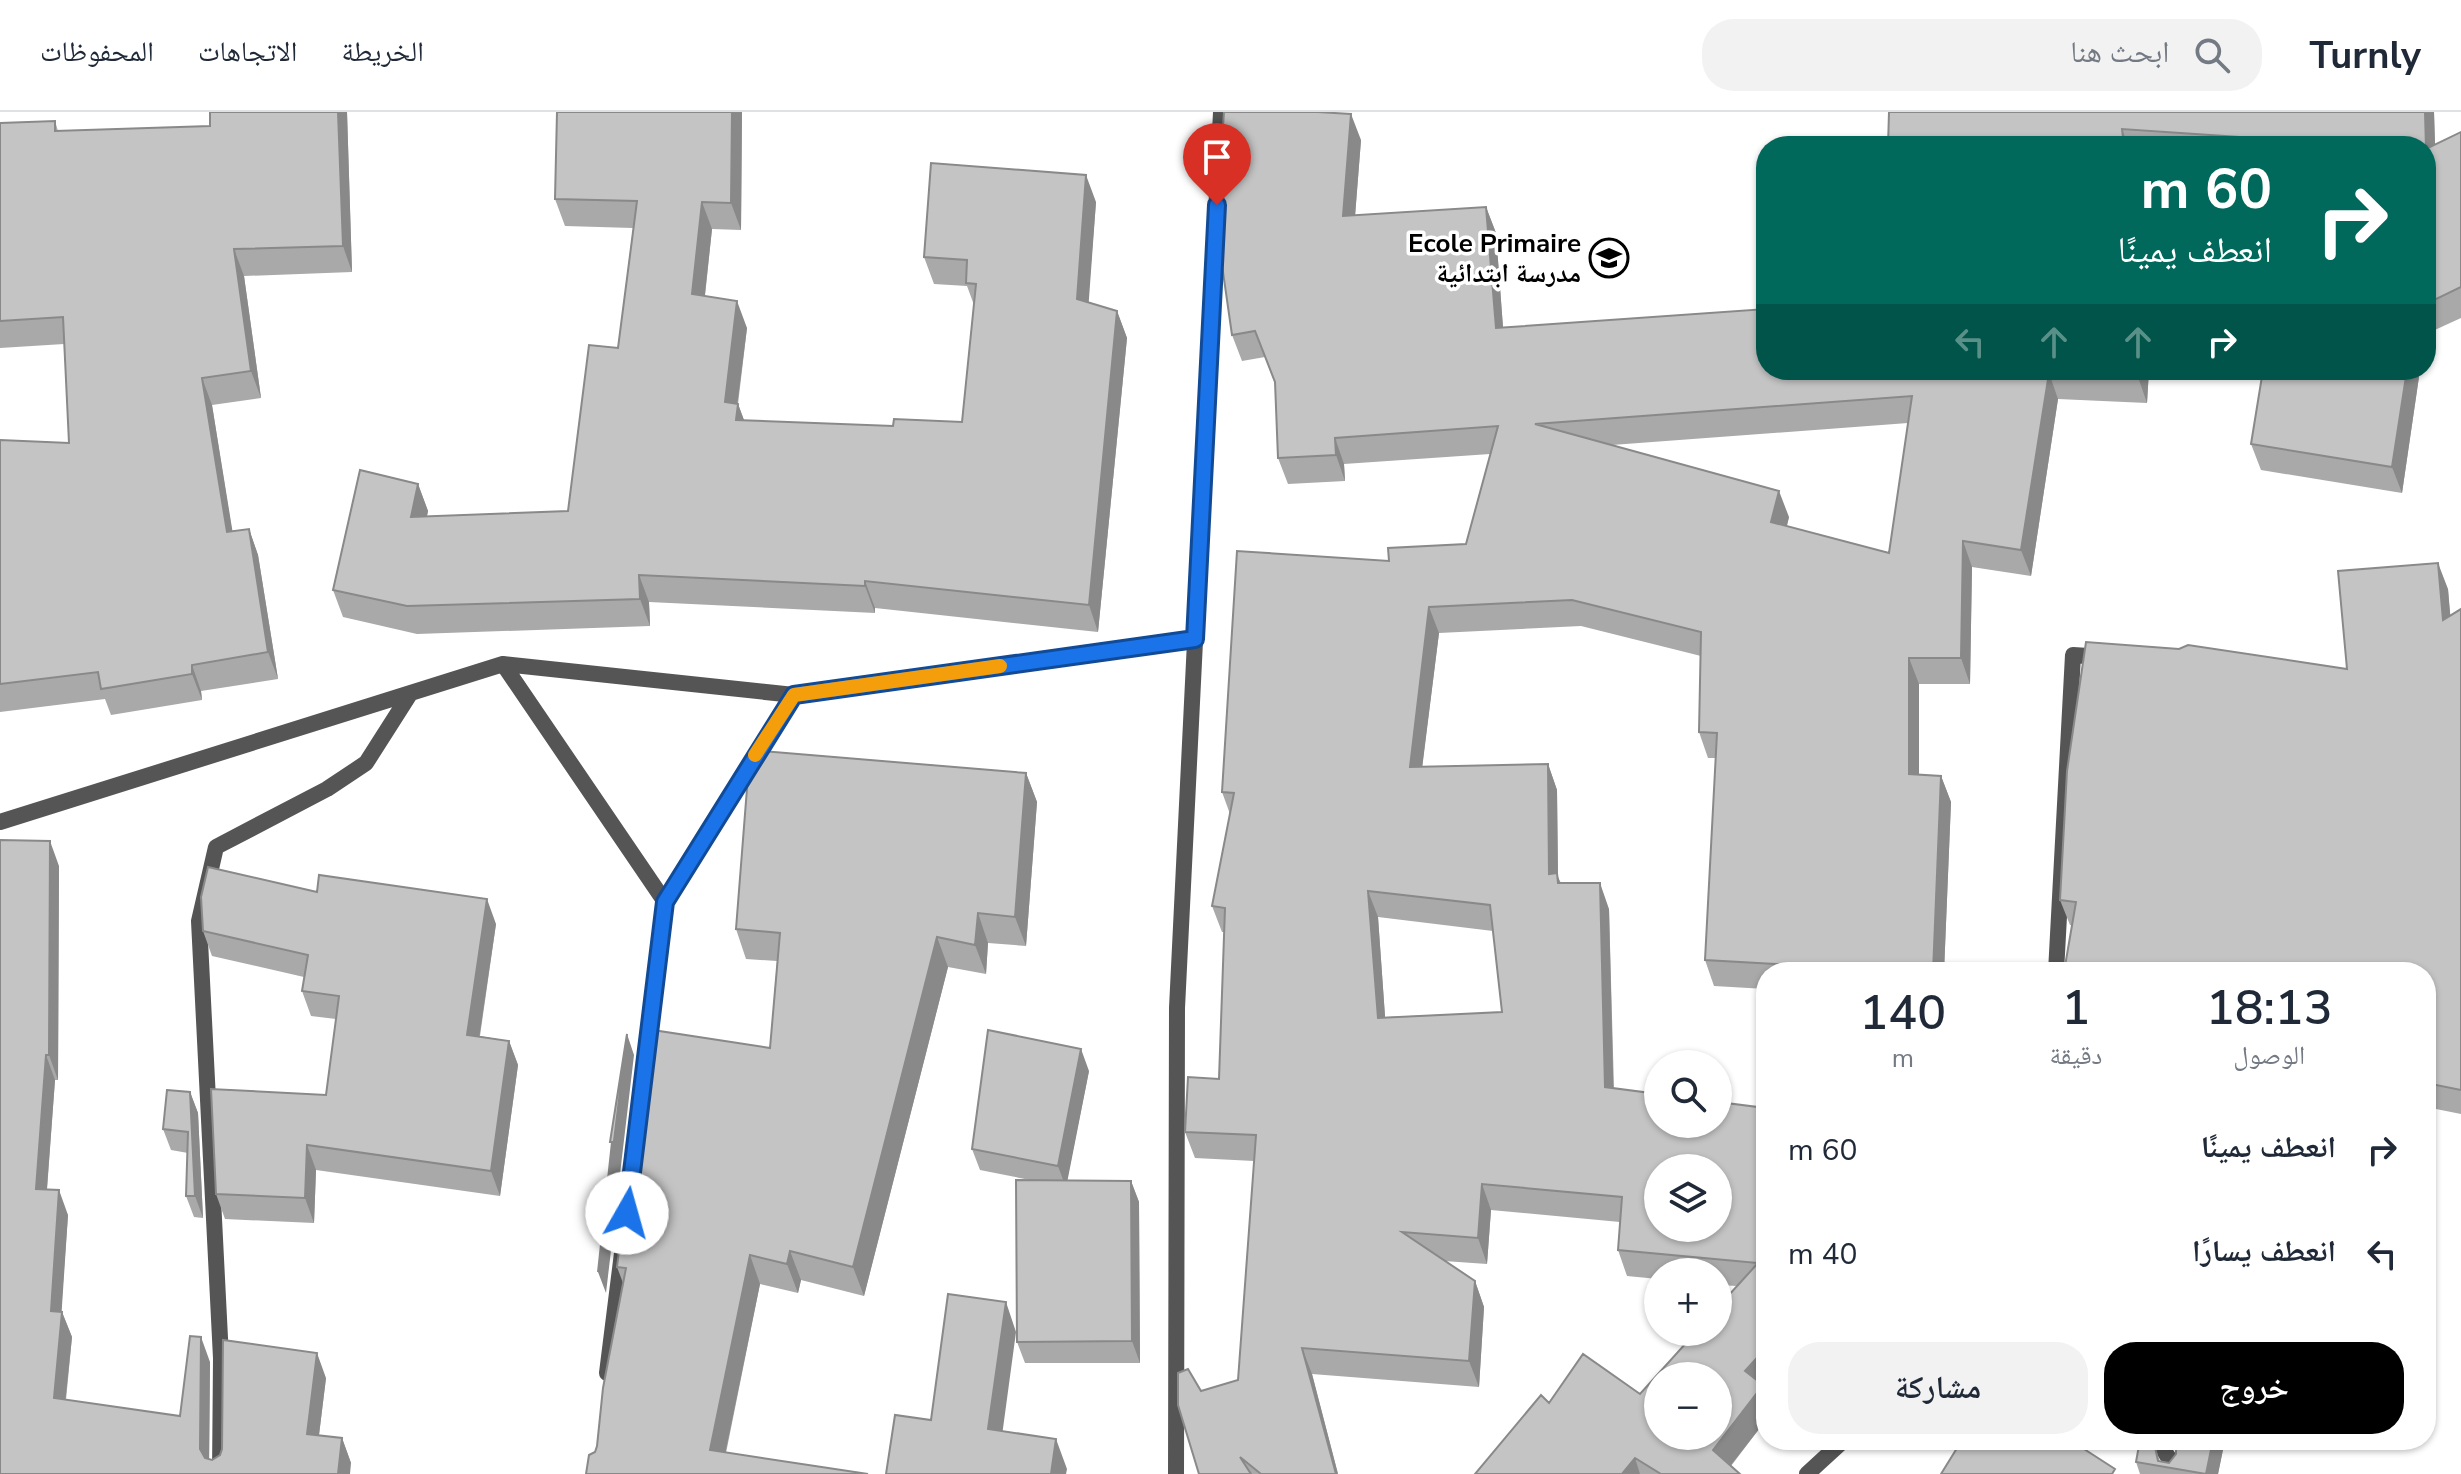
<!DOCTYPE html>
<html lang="ar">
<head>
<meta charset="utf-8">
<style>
	body { margin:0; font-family:"Nunito Sans","Noto Naskh Arabic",sans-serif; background:#f2f2f3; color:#1f2937; direction:rtl; height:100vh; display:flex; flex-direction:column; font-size:30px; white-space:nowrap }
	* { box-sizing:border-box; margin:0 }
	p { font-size:26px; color:#747a83 }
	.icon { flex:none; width:44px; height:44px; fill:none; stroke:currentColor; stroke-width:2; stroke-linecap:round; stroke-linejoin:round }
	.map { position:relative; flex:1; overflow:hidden; direction:ltr }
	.details { position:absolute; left:1756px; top:850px; width:680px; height:488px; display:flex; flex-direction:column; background:#fff; border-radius:32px; box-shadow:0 2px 6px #0004; direction:rtl }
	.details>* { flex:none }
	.top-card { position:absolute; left:1756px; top:24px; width:680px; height:244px; border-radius:32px; box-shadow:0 2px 6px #0004; direction:rtl; background:#00695c; color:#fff; overflow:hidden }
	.fabs { position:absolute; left:1644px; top:938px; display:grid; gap:16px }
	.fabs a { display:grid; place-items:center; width:88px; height:88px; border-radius:50%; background:#fff; box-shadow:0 2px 6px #0004; font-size:40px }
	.pin { position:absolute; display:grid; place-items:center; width:68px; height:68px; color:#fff; margin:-82px -34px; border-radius:50% 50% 50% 0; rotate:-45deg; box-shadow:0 0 8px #0007 }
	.pin .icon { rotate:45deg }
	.me { position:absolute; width:88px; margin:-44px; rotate:7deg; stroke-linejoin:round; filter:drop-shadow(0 0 6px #0008) }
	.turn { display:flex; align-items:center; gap:28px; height:168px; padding:0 32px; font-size:36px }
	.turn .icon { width:104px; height:104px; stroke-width:2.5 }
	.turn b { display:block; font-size:56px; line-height:68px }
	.lanes { display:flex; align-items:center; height:76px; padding:0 32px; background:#0003; justify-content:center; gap:40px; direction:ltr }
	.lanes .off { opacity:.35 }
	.eta { display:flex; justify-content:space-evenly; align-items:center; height:136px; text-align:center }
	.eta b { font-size:48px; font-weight:600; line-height:56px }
	.cta { display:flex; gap:16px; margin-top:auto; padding:16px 32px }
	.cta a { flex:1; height:92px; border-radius:32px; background:#000; color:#fff; font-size:32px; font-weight:600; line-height:92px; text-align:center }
	.cta a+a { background:#f2f2f3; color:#1f2937 }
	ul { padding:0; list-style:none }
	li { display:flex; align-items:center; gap:24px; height:104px; padding:0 32px }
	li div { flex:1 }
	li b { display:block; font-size:30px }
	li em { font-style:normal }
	header { display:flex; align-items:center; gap:48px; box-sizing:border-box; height:112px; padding:0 40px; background:#fff; border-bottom:2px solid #e0e1e3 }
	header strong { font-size:38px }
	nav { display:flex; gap:44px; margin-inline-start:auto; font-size:28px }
	.search { width:560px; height:72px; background:#f2f2f3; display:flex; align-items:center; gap:20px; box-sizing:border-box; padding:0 28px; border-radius:32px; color:#747a83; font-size:30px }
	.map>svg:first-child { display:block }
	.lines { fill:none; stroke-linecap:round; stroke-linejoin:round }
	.street { stroke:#555; stroke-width:16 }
	.wall { fill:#a9a9a9; fill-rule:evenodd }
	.shaded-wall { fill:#898989 }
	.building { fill:#c4c4c4; stroke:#898989; stroke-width:2; fill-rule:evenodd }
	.route-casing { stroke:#114b97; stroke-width:20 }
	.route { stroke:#1a73e8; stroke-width:14 }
	.slow { stroke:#f59e0b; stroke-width:14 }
	.labels { text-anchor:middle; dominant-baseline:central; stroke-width:7; stroke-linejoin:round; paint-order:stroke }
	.poi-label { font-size:26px; font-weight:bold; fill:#000; stroke:#fff; text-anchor:end }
</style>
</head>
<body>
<header>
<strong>Turnly</strong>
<div class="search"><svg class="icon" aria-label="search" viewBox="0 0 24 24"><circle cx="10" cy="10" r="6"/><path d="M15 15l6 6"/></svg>ابحث هنا</div>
<nav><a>الخريطة</a><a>الاتجاهات</a><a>المحفوظات</a></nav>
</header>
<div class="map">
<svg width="2461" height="1362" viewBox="0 0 2461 1362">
	<rect width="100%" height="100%" fill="#fff"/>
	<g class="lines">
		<path class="street" d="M503,552L665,790
			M0,710L503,552L794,583L1195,527
			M2056,860L2073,543L2104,545
			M647,940L665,790L794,583
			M607,1261L622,1141
			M2157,1328L2174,1354L2173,1362
			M220,1362L221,1246L199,809L216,735L327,677L366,651L410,582
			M1176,1362L1177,896L1221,0
			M1807,1362L1844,1328"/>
	</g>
	<path class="wall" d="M347,0L352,160L244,164L261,286L212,293L232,419L249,417L258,443L278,567L201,579L202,588L111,603L105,587L0,600V328L69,331L64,232L0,236V11L55,9L58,19L210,14Z
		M557,0H742L741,118L712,117L705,184L747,216L738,292L744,308L893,314L962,310L974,193L967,174L934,172L924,145L1096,90L1088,190L1117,199L1127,226L1098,520L875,496V501L649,490L650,514L417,522L343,505L333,478L418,372L428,399L427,404L568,399L618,236L633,116L565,114L555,87Z
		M1889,0H2434L2435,33L2461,20V206L2426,222V34H1888Z
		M1361,28L1355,104L1486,95L1496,121L1503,216L1766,258H2149L2147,291L2058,287L2031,464L1972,455L1970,572H1919V663L1941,664L1951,690L1944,860H1766V877L1714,874L1705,848L1716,646H1708L1699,620L1701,544L1581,514L1439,521L1422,655L1548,652L1557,678L1558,765L1561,771L1609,797L1614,976L1766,996V994V1273L1764,1275L1766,1308L1731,1354L1740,1362H1475L1549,1291L1640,1282L1737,1174L1718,1173V1160H1658V1167L1627,1164L1618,1138L1620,1110L1491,1098L1487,1152L1444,1149L1475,1169L1484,1195L1479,1275L1312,1262L1338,1362H1199L1201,1279L1238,1268L1254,1049L1195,1046L1185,1020L1219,967L1225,820H1222L1212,794L1230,702L1222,680L1389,449L1466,432L1490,342L1344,352L1345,369L1288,372L1278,346L1275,272L1265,245L1242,249L1232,223ZM1908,311L1889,441L1787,414L1789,405L1612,333ZM1378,805L1493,819L1502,900L1385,905Z
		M2263,258H2420L2402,381L2261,358L2251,332Z
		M2448,477L2450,504L2461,497V1002L2426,995V860L2070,813L2060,788L2347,557Z
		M1026,661L1037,690L1026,834L988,831L986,862L948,855L864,1184L801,1168L798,1181L760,1172L726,1341L595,1340L597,1334L623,1171L617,1155L770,936L777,849L746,847L736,817Z
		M59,754L58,968H55L47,1078L68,1103L61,1200H62L72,1225L66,1288L180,1304L210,1250L209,1347L212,1348L220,1343L326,1266L319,1323L342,1326L351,1351L0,1362Z
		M317,780L496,812L480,924L509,929L518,953L500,1084L316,1058L314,1111L225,1107L216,1082L326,983L336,907L311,904L302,879L304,865L212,844L203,819Z
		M1089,959L1067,1068L1131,1069L1139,1090L1140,1251H1025L1017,1230L1030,1068L980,1058L972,1037Z
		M190,980L198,1001L203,1106L194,1105L186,1084L188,1041L171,1038L163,1017Z
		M2170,1328H2225L2218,1362H2140L2136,1350L2155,1335L2160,1349L2169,1351L2176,1342V1337Z"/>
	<path class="shaded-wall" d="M338,0H347L352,160L343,134Z
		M732,0H742L741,118L731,91Z
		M2425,0H2434L2436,63L2426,37Z
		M1351,2L1361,28L1353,130L1343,104Z
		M2122,17L2128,34H2124Z
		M1086,63L1096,90L1087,214L1077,187Z
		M702,90L712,117L702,209L692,182Z
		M1486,95L1496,121L1505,242L1496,216Z
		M234,137L244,164L261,286L251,259Z
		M737,189L747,216L734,318L725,290Z
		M1117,199L1127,226L1098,520L1089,493Z
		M2138,258H2149L2147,291L2138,265Z
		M2407,258H2420L2402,381L2392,355Z
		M2049,261L2058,287L2031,464L2021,438Z
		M202,266L212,293L237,447L227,420Z
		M738,292L748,319L736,308Z
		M1335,326L1344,352L1345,369L1336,343Z
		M418,372L428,399L421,432L411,405Z
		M1779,379L1789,405L1781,436L1771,410Z
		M249,417L258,443L278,567L268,540Z
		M1963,429L1972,455L1970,572L1961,546Z
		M2438,451L2448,477L2453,534L2443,508Z
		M639,463L649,490L650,514L640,487Z
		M865,469L875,496V501L865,474Z
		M1429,495L1439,521L1419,681L1410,655Z
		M1909,546L1919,572V688L1909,662Z
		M192,553L201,579L202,588L192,562Z
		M1548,652L1557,678L1558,765L1566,787L1549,762Z
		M1026,661L1037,690L1026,834L1015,805Z
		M1941,664L1951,690L1944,860H1933Z
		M50,729L59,754L58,968L49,943Z
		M1600,771L1609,797L1614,1001L1605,975Z
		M1368,779L1378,805L1387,932L1378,906Z
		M487,787L496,812L476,947L467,923Z
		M978,801L988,831L986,862L975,833Z
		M937,825L948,855L864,1184L853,1155Z
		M627,922L634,943L606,1181L598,1160Z
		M509,929L518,953L500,1084L491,1059Z
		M1081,937L1089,959L1066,1076L1058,1054Z
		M46,943L55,968L45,1102L36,1077Z
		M190,980L198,1001L203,1106L195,1084Z
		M307,1033L316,1058L314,1111L305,1086Z
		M1131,1069L1139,1090L1140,1251L1132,1229Z
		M1482,1072L1491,1098L1487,1152L1478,1126Z
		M59,1078L68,1103L60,1224L51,1199Z
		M790,1139L801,1168L798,1181L787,1152Z
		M750,1143L760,1172L721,1362L710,1338Z
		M1475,1169L1484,1195L1479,1275L1469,1249Z
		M1006,1190L1016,1220L999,1346L988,1317Z
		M62,1200L72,1225L63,1311L54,1286Z
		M201,1225L210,1250L209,1362L200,1337Z
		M1302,1236L1312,1262L1338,1362H1336Z
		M1766,1236V1273L1764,1275L1766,1281V1308L1724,1362L1713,1338L1745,1259Z
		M317,1241L326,1266L316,1347L307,1322Z
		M342,1326L351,1351L350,1362H338Z
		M1056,1327L1067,1357L1066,1362H1051Z
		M2213,1328H2225L2218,1362H2206Z
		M1635,1346L1640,1362H1622Z"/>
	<path class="building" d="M210,0H338L343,134L234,137L251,259L202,266L227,420L249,417L268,540L192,553V562L101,577L98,560L0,572V328L69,331L63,205L0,209V11L55,9V19L210,14Z
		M557,0H732L731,91L702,90L692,182L737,189L725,290L738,292L736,308L893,314L894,307L962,310L976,172L966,171L967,148L924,145L931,51L1086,63L1077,187L1117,199L1089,493L865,469V474L639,463L640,487L407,494L333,478L360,358L418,372L411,405L568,399L589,233L618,236L637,89L555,87Z
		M1224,0H1318L1351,2L1343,104L1486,95L1496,216L1766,197V258H2138V265L2049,261L2021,438L1963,429L1961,546H1909V662L1941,664L1933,860H1911L1705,848L1717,621L1699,620L1701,520L1572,488L1429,495L1410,655L1548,652L1549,762L1557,761L1558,771H1600L1605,975L1658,982V1012H1718V990L1766,996V994V1236L1745,1259L1763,1273L1713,1338L1740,1362H1661L1635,1346L1622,1362H1475L1541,1283L1549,1291L1583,1242L1640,1282L1696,1220H1718V1195L1758,1151L1618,1138L1622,1085L1482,1072L1478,1126L1402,1120L1475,1169L1469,1249L1302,1236L1336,1362H1261L1240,1345L1251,1362H1199L1178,1293V1261L1188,1257L1201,1279L1238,1268L1256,1023L1185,1020L1188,965L1219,967L1225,796L1212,794L1234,681L1222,680L1237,439L1389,449L1388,436L1466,432L1498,314L1335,326L1336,343L1278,346L1275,270L1255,219L1232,223L1216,111ZM1912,284L1889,441L1771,410L1779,379L1535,312ZM1368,779L1490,793L1502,900L1378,906ZM1658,1056H1718V1116H1658ZM1658,1264H1718V1324H1658Z
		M1889,0H2425L2426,37L2461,20V175L2426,192V34H2297L2298,29L2122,17L2124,34H1888Z
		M2263,258H2407L2392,355L2251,332Z
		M2438,451L2443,508L2461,497V978L2426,971V860H2064L2076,790L2060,788L2067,659L2086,530L2179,537L2188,533L2347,557L2338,459Z
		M750,638L1026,661L1015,805L978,801L975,833L937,825L853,1155L790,1139L787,1152L750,1143L710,1338L868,1362H586L589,1343L595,1340L597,1334L603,1276L626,1156L617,1155L646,917L770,936L780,821L736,817Z
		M0,728L50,729L49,943H46L36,1077L59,1078L51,1199L62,1200L54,1286L180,1304L190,1224L201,1225L200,1337L205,1346L212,1348L220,1343L222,1337L223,1228L317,1241L307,1322L342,1326L338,1362H0Z
		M208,755L317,780L319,763L487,787L467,923L509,929L491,1059L307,1033L305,1086L216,1082L211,977L326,983L339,884L302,879L308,843L203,819L201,785Z
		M988,918L1081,937L1058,1054L972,1037Z
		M627,922L598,1160L612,1030H610Z
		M167,978L190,980L195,1084H186L188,1020L163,1017Z
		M1016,1068L1131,1069L1132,1229L1017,1230Z
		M948,1182L1006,1190L988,1317L1056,1327L1051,1362H886L895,1303L931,1308Z
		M1962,1328H2070L2115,1357L2112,1362H1941Z
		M2140,1328H2150L2155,1335L2158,1349L2169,1351L2176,1342V1328H2213L2206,1362L2136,1350Z"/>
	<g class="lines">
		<g class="route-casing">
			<path id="route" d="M627,1101L665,790L794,583L1195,527L1217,93"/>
		</g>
		<use href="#route" class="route"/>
		<path class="slow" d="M755,643L794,583L1000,554"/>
	</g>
	<defs>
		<g id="school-ring" transform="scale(2)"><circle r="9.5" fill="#fff" stroke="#000" stroke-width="1.5"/><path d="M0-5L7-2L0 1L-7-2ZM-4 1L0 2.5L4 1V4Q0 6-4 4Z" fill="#000"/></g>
	</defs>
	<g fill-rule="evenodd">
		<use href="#school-ring" x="1609" y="146"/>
	</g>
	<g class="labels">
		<g class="poi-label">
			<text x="1581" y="131">Ecole Primaire<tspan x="1581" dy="30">مدرسة ابتدائية</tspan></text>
		</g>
	</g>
</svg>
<div class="fabs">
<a><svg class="icon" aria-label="search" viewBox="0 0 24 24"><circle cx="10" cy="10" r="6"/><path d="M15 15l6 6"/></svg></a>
<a><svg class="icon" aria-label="layers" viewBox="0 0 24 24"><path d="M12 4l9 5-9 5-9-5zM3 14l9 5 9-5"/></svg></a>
<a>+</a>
<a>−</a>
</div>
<div class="pin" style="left:1217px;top:93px;background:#d93025"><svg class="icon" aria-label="arrive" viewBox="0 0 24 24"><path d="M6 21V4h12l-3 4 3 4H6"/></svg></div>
<svg class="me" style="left:627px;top:1101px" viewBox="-20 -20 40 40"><circle r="19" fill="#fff"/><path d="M0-13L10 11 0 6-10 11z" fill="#1a73e8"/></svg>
<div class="top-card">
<div class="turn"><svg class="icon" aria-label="right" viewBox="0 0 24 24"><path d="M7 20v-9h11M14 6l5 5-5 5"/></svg><div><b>60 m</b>انعطف يمينًا</div></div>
<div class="lanes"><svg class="icon off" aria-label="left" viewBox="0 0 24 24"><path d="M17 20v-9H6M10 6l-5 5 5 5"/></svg><svg class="icon off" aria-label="ahead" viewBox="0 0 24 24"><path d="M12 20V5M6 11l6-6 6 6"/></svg><svg class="icon off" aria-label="ahead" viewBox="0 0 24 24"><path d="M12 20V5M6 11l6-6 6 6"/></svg><svg class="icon" aria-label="right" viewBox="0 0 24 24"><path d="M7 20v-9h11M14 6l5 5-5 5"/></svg></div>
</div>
<section class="details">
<div class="eta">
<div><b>18:13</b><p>الوصول</p></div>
<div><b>1</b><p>دقيقة</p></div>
<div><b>140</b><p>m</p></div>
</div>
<ul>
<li><svg class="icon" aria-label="right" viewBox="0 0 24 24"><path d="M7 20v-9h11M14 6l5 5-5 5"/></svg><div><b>انعطف يمينًا</b></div><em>60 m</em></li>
<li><svg class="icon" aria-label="left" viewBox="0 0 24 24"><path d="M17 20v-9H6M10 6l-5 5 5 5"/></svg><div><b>انعطف يسارًا</b></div><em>40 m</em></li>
</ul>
<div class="cta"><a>خروج</a><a>مشاركة</a></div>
</section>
</div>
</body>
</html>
